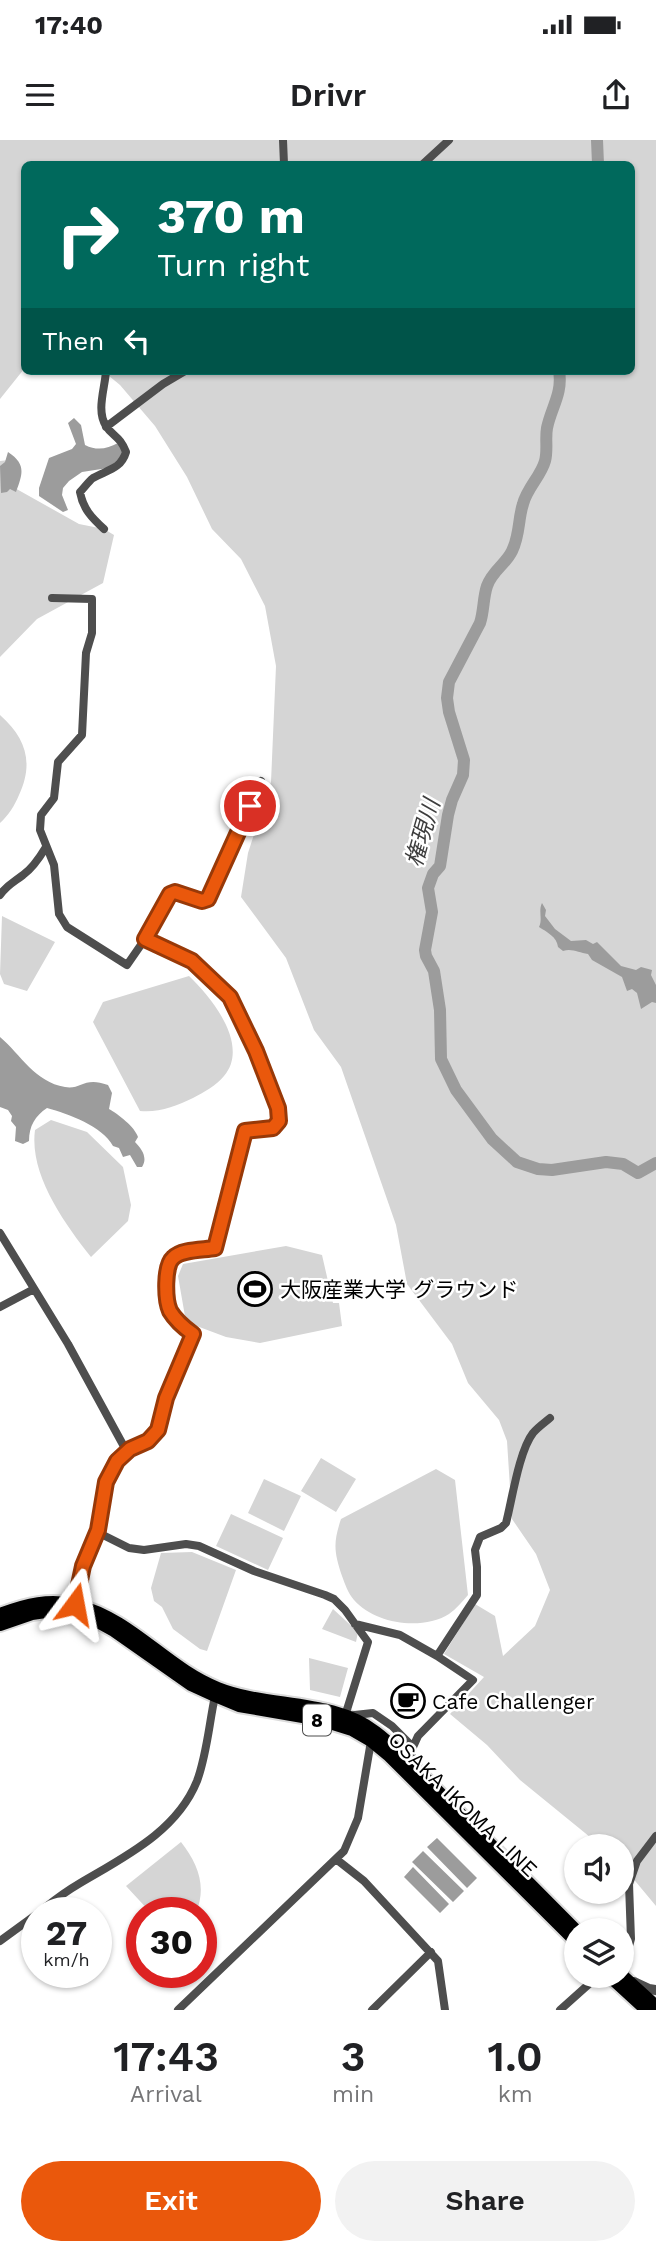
<!DOCTYPE html>
<html lang="en">
<head>
<meta charset="utf-8">
<style>
	body { margin:0; font-family:"Work Sans","Noto Sans JP",sans-serif; background:#f2f2f2; color:#202124; height:100vh; display:flex; flex-direction:column; font-size:26px; white-space:nowrap }
	* { box-sizing:border-box; margin:0 }
	p { font-size:23px; color:#757577 }
	.icon { flex:none; width:38px; height:38px; fill:none; stroke:currentColor; stroke-width:2; stroke-linecap:round; stroke-linejoin:round }
	.map { position:relative; height:1870px; overflow:hidden }
	.details { display:flex; flex-direction:column; background:#fff; flex:1 }
	.details>* { flex:none }
	.banner { position:absolute; left:21px; top:21px; width:614px; height:214px; border-radius:10px; box-shadow:0 2px 5px #0004; background:#00695c; color:#fff; overflow:hidden }
	.buttons { position:absolute; left:564px; top:1694px; display:grid; gap:14px }
	.buttons a { display:grid; place-items:center; width:70px; height:70px; border-radius:50%; background:#fff; box-shadow:0 2px 5px #0004; font-size:35px }
	.speed { position:absolute; left:21px; top:1757px; display:flex; gap:14px; font-size:35px; font-weight:700; text-align:center }
	.speed>* { display:grid; place-content:center; width:91px; height:91px; border-radius:50%; background:#fff; box-shadow:0 2px 5px #0004; line-height:1 }
	.speed small { font-size:18px; font-weight:400 }
	.speed .limit { border:10px solid #d22; background:#fff; color:#111 }
	.pin { position:absolute; display:grid; place-items:center; width:60px; height:60px; color:#fff; margin:-30px; border:4px solid #fff; border-radius:50%; box-shadow:0 2px 7px #0007 }
	.me { position:absolute; width:77px; margin:-38px; rotate:13deg; stroke-linejoin:round; filter:drop-shadow(0 0 5px #0008) }
	.turn { display:flex; align-items:center; gap:24px; height:147px; padding:0 21px; font-size:32px }
	.turn .icon { width:91px; height:91px; stroke-width:2.5 }
	.turn b { display:block; font-size:49px; line-height:60px }
	.then { display:flex; align-items:center; height:66px; padding:0 21px; background:#0003; gap:14px; font-size:26px }
	.eta { display:flex; justify-content:space-evenly; align-items:center; height:119px; text-align:center }
	.eta b { font-size:42px; font-weight:600; line-height:49px }
	.button { display:flex; gap:14px; margin-top:auto; padding:14px 21px }
	.button a { flex:1; height:80px; border-radius:42px; background:#ea580c; color:#fff; font-size:28px; font-weight:600; line-height:80px; text-align:center }
	.button a+a { background:#f2f2f2; color:#202124 }
	.status { display:flex; justify-content:space-between; align-items:center; height:49px; padding:0 35px; background:#fff; direction:ltr }
	.status svg { height:19px; fill:currentColor }
	header { display:flex; justify-content:space-between; align-items:center; height:91px; padding:0 21px; background:#fff; font-size:32px; font-weight:600 }
	.map>svg:first-child { display:block }
	.green { fill:#d5d5d5 }
	.water { fill:#9c9c9c }
	.lines { fill:none; stroke-linecap:round; stroke-linejoin:round }
	.river { stroke:#9c9c9c; stroke-width:12 }
	.primary-casing { stroke:#dbdbdb; stroke-width:16 }
	.minor { stroke:#4e4e4e; stroke-width:8 }
	.tertiary { stroke:#4e4e4e; stroke-width:10 }
	.primary { stroke:#000; stroke-width:12 }
	.route-casing { stroke:#983908; stroke-width:18 }
	.route { stroke:#ea580c; stroke-width:12 }
	.labels { text-anchor:middle; dominant-baseline:central; stroke-width:5; stroke-linejoin:round; paint-order:stroke }
	.shield { fill:#fff; stroke:#4c4c4c; stroke-width:2 }
	.shield-label { font-size:19px; font-weight:bold; fill:#000 }
	.poi-label { font-size:21px; fill:#000; stroke:#fff; text-anchor:start }
	.street-label { font-size:21px; fill:#000; stroke:#fff }
	.water-label { font-size:23px; font-style:italic; fill:#3d3d3d; stroke:#fff }
</style>
</head>
<body>
<div class="status"><b>17:40</b><svg viewBox="0 0 49 12"><path d="M0 12V9h3v3zM5 12V6h3v6zM10 12V3h3v9zM15 12V0h3v12zM26 1h20v11H26zM47 4h2v5h-2z"/></svg></div>
<header><svg class="icon" aria-label="menu" viewBox="0 0 24 24"><path d="M4 6h16M4 12h16M4 18h16"/></svg>Drivr<svg class="icon" aria-label="share" viewBox="0 0 24 24"><path d="M12 15V3M7 8l5-5 5 5M5 13v7h14v-7"/></svg></header>
<div class="map">
<svg width="656" height="1870" viewBox="0 0 656 1870">
	<rect width="100%" height="100%" fill="#fff"/>
	<path class="green" d="M0,0H656V1766L621,1724V1706H601L520,1640L487,1605L450,1574L484,1537L444,1514L475,1464L495,1476L503,1516L535,1486L550,1450L536,1414L512,1379L507,1301L499,1280L468,1243L452,1204L407,1144L396,1085L341,927L314,890L286,818L241,757L248,713L271,642L276,526L265,466L241,419L212,389L187,337L155,286L120,245L103,231H632V24H24V229L0,259Z
		M9,320L13,347L79,384L104,389L114,395L103,443L37,479L0,517V321Z
		M0,575C26,598 34,623 19,655C15,665 8,676 0,683Z
		M2,776L55,802L27,851L4,844L0,834Z
		M189,836C212,858 250,905 224,936C216,946 204,952 193,958C177,966 158,973 140,971L93,882L103,862Z
		M51,980L87,992L123,1027L131,1065L128,1081L91,1117C64,1083 29,1034 35,990Z
		M286,1106L322,1115L333,1163H339L342,1186L260,1203L226,1197L186,1182L178,1136L183,1124Z
		M321,1318L356,1339L336,1372L301,1351Z
		M436,1329L455,1340L468,1455C462,1462 456,1469 449,1474C422,1491 375,1484 354,1460C348,1453 345,1444 342,1436C334,1412 333,1403 341,1379Z
		M264,1339L301,1356L284,1391L248,1373Z
		M231,1374L283,1398L268,1430L216,1406Z
		M192,1412L236,1430L207,1511L200,1509L173,1489L162,1467L154,1461L151,1448L161,1413Z
		M333,1469L358,1492L356,1502L322,1489Z
		M309,1518L348,1528L340,1557L310,1550Z
		M181,1702C198,1724 207,1746 196,1773H151L126,1746Z"/>
	<path class="water" d="M74,278L81,285L85,305C97,311 107,309 118,303L122,310V316L108,328L82,332L69,341L63,348L62,355L68,370L63,372L39,356V348L49,318L72,309L76,304L68,283Z
		M8,312C26,324 23,333 16,352L10,349L7,352L1,353L0,326L5,322Z
		M542,763L546,770L545,776L555,789L571,801L586,800L593,804L597,802L621,826L636,830L641,827L652,830L651,835L656,845V863L652,862L641,869L637,853L632,849L627,851L622,837L592,820L588,814C579,813 572,808 563,811L558,807C557,797 547,792 539,787C543,779 538,771 542,763Z
		M0,897C21,915 35,942 65,947C81,950 84,936 108,945L112,953L109,969C118,974 135,987 138,997L135,1002C142,1009 148,1018 142,1027H137L130,1015L123,1017L119,1008L113,1006C102,986 69,974 47,968C35,976 29,986 29,1001L23,1004L15,1001L16,987L11,981L12,976L8,970L0,967Z
		M437,1698L477,1738L467,1748L427,1707Z
		M423,1711L464,1751L453,1762L412,1722Z
		M413,1727L449,1764L440,1773L404,1737Z"/>
	<g class="lines">
		<path class="river" d="M597,0L598,24
			M559,231C563,253 551,268 547,288C545,299 548,310 545,321C541,336 527,348 523,364C518,379 520,395 512,411C506,424 492,431 487,446C483,458 484,471 480,483L449,542L447,558L449,572L464,620L463,635L452,660L448,675L440,726L433,734L428,748L432,772L425,810L426,816L434,831L440,870L441,919L456,950L492,999L517,1022L538,1029L552,1030L606,1022L623,1024L638,1033L656,1023"/>
		<g class="primary-casing">
			<path id="primary" d="M0,1474C26,1464 50,1458 77,1465C132,1479 167,1528 218,1548C268,1568 332,1558 376,1592C401,1611 423,1636 445,1658C489,1702 532,1746 576,1790
				M0,1485L32,1474L59,1470L85,1475L114,1491L191,1545L215,1556L239,1566L320,1580L352,1590L371,1601L388,1615L576,1802
				M621,1834L656,1866
				M609,1836L646,1870"/>
		</g>
		<path class="minor" d="M283,0L284,24
			M423,24L449,0
			M106,287L163,244L185,231
			M104,389C92,378 83,369 80,352C84,348 88,342 93,338C107,330 121,329 126,312C120,296 113,297 106,286C96,271 105,248 106,231
			M52,458L92,459V493L86,513L82,595L58,622L54,658L41,675L40,690L54,725L59,774L67,787L127,825L145,799L192,821L230,857L256,911L278,968L279,981L273,988L245,991L215,1108C203,1110 181,1109 173,1118C164,1126 165,1160 170,1171C176,1181 183,1187 193,1194L166,1259L158,1290L148,1301L130,1309L117,1321L106,1342L98,1390L83,1426L74,1464
			M0,755C7,745 14,742 23,735C33,728 40,717 46,707
			M145,799L170,754L175,752L202,761L207,759L261,641
			M0,1093L68,1204L127,1312
			M0,1167L34,1149
			M97,1392L129,1408L144,1410L186,1404L199,1406L254,1431L325,1455L334,1459L345,1470L368,1502L345,1576L373,1573L392,1586L413,1607
			M355,1484L400,1495L437,1516L473,1540L418,1596L413,1607L410,1623
			M437,1516L477,1455V1427L475,1410L480,1397L501,1388L506,1383C512,1360 519,1311 533,1293C538,1287 544,1283 550,1278
			M336,1719L364,1741L438,1821L445,1870
			M38,1773C51,1763 63,1753 77,1745C122,1718 176,1693 197,1641C207,1614 209,1584 215,1556
			M0,1801L37,1774
			M621,1819L626,1817L631,1799L629,1744L637,1721L656,1696
			M178,1870L344,1711L358,1678L371,1601
			M372,1870L431,1812
			M560,1870L598,1836"/>
		<path class="tertiary" d="M634,1842L649,1849L656,1850"/>
		<use href="#primary" class="primary"/>
	</g>
	<g class="lines">
		<g class="route-casing">
			<path id="route" d="M75,1464L83,1426L98,1390L106,1342L117,1321L130,1309L148,1301L158,1290L166,1258L193,1194C183,1187 176,1181 170,1171C165,1160 164,1126 173,1118C181,1109 203,1110 215,1108L245,991L273,988L279,981L278,968L256,911L230,857L192,821L145,799L170,754L175,752L202,761L208,759L250,666"/>
		</g>
		<use href="#route" class="route"/>
	</g>
	<defs>
		<g id="stadium-ring" transform="scale(1.75)"><circle r="9.5" fill="#fff" stroke="#000" stroke-width="1.5"/><path d="M0-5a6.5 5 0 1 0 0 10a6.5 5 0 1 0 0-10ZM-3.5-1.8h7v3.6h-7Z" fill="#000"/></g>
		<g id="cafe-ring" transform="scale(1.75)"><circle r="9.5" fill="#fff" stroke="#000" stroke-width="1.5"/><path d="M-5.5-4.5H6V0H3Q3 3.5 0 3.5H-2.5Q-5.5 3.5-5.5 0ZM3-3.2v2h1.7v-2ZM-6 4.5H4V6H-6Z" fill="#000"/></g>
	</defs>
	<g fill-rule="evenodd">
		<use href="#stadium-ring" x="255" y="1149"/>
		<use href="#cafe-ring" x="408" y="1561"/>
	</g>
	<g class="labels">
		<rect class="shield" x="303" y="1564.5" width="28" height="31" rx="5"/>
		<g class="shield-label">
			<text x="317" y="1580">8</text>
		</g>
		<g class="poi-label">
			<text x="280" y="1149">大阪産業大学 グラウンド</text>
			<text x="432" y="1561">Cafe Challenger</text>
		</g>
		<g class="street-label">
			<text transform="translate(463 1664) rotate(44)">OSAKA IKOMA LINE</text>
		</g>
		<g class="water-label">
			<text transform="translate(423 693) rotate(-74)">権現川</text>
		</g>
	</g>
</svg>
<div class="buttons">
<a><svg class="icon" aria-label="sound" viewBox="0 0 24 24"><path d="M4 9h4l5-4v14l-5-4H4zM17 9q2 3 0 6"/></svg></a>
<a><svg class="icon" aria-label="layers" viewBox="0 0 24 24"><path d="M12 4l9 5-9 5-9-5zM3 14l9 5 9-5"/></svg></a>
</div>
<div class="speed"><div>27<small>km/h</small></div><div class="limit">30</div></div>
<div class="pin" style="left:250px;top:666px;background:#d93025"><svg class="icon" aria-label="arrive" viewBox="0 0 24 24"><path d="M6 21V4h12l-3 4 3 4H6"/></svg></div>
<svg class="me" style="left:75px;top:1464px" viewBox="-20 -20 40 40"><path d="M0-17L14 15 0 8-14 15z" fill="#ea580c" stroke="#fff" stroke-width="4"/></svg>
<div class="banner">
<div class="turn"><svg class="icon" aria-label="right" viewBox="0 0 24 24"><path d="M7 20v-9h11M14 6l5 5-5 5"/></svg><div><b>370 m</b>Turn right</div></div>
<div class="then">Then<svg class="icon" aria-label="left" viewBox="0 0 24 24"><path d="M17 20v-9H6M10 6l-5 5 5 5"/></svg></div>
</div>
</div>
<section class="details">
<div class="eta">
<div><b>17:43</b><p>Arrival</p></div>
<div><b>3</b><p>min</p></div>
<div><b>1.0</b><p>km</p></div>
</div>
<div class="button"><a>Exit</a><a>Share</a></div>
</section>
</body>
</html>
